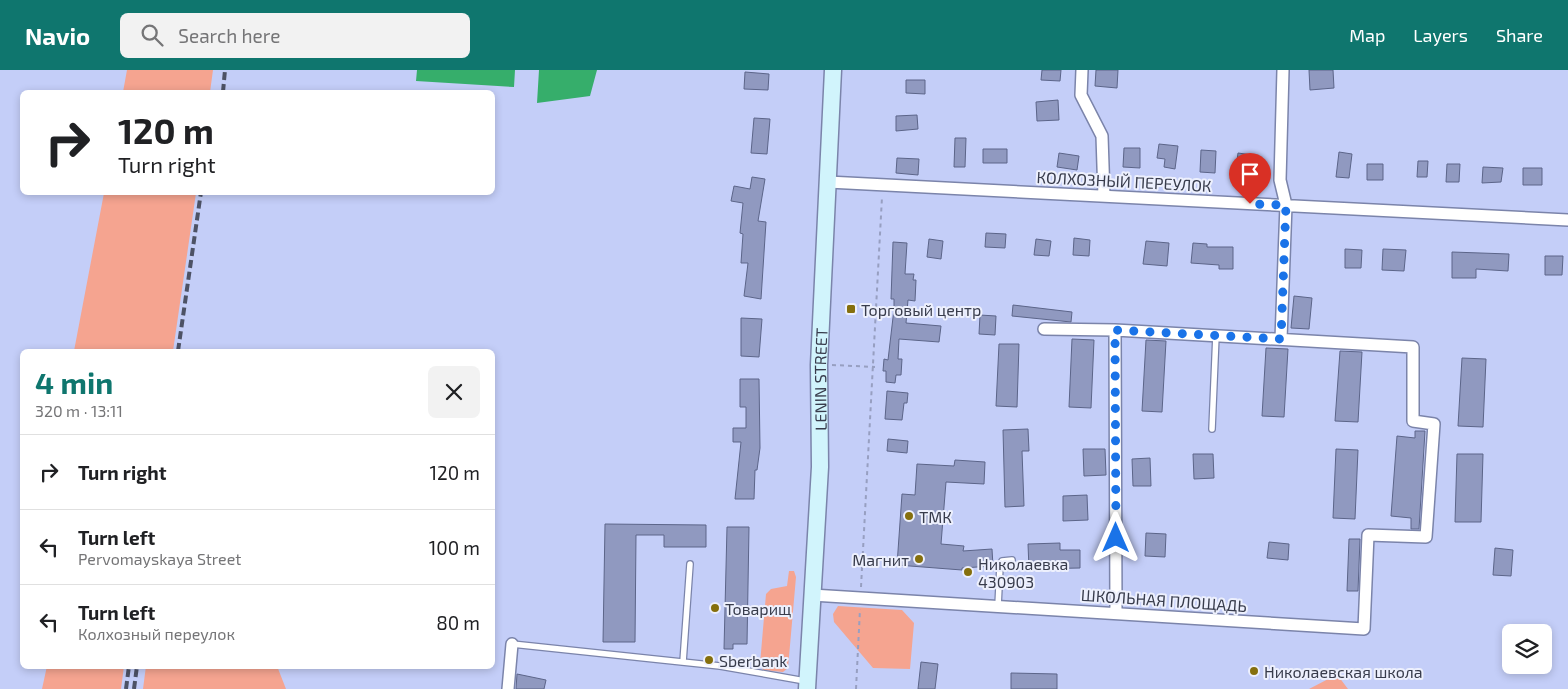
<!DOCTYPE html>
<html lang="en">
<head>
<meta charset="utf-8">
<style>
	body { margin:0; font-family:"Exo 2",sans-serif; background:#f2f2f2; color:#202124; height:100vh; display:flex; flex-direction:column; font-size:19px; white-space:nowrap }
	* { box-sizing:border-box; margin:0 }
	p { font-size:16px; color:#757577 }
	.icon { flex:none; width:28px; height:28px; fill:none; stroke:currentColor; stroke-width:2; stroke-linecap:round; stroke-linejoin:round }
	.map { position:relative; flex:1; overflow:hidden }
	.side { position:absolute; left:20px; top:279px; width:475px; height:320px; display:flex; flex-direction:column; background:#fff; border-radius:8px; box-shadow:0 2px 8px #0003 }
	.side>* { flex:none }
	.banner { position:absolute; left:20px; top:20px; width:475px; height:105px; border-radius:8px; box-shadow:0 2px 8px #0003; background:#fff; color:#202124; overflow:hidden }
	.tools { position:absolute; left:1502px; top:554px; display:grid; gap:10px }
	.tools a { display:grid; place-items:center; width:50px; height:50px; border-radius:8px; background:#fff; box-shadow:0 2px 8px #0003; font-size:25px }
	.pin { position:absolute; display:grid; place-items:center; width:42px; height:42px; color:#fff; margin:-51px -21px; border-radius:50% 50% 50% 0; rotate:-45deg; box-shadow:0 0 5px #0007 }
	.pin .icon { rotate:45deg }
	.me { position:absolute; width:55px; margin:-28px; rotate:0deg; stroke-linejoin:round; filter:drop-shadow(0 0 4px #0008) }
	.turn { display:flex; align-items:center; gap:18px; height:105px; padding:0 15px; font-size:22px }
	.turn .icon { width:65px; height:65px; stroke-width:2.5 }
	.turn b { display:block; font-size:35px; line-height:42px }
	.round { display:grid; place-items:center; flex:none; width:52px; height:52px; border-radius:8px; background:#f2f2f2 }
	.overview { display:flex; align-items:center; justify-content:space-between; height:85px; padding:0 15px }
	h1 { font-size:30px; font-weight:700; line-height:38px; color:#0f766e }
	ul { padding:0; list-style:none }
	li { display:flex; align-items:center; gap:15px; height:75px; padding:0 15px; border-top:1px solid #e0e0e0 }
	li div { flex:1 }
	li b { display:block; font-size:19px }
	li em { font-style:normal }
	header { display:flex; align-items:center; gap:30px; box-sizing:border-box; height:70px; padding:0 25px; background:#0f766e; color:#fff }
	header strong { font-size:24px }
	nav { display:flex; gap:28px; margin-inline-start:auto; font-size:18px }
	.search { width:350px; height:45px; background:#f2f2f2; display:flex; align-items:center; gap:12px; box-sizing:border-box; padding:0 18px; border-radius:8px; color:#757577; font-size:19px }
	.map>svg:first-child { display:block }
	.green { fill:#f5a490 }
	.water { fill:#36ae6b }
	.building { fill:#9099c0; stroke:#5c6589 }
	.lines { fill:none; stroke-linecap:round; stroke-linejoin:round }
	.service-casing { stroke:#7b84aa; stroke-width:8 }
	.minor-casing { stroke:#7b84aa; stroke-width:14 }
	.secondary-casing { stroke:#7b84aa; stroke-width:19 }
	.path { stroke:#979fc1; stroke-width:2; stroke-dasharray:4 4; stroke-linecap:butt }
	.service { stroke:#fff; stroke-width:5.5 }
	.minor { stroke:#fff; stroke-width:11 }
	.secondary { stroke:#d1f4fc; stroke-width:16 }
	.rail { stroke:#4d5265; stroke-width:4; stroke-dasharray:8 4; stroke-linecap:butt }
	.route { stroke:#1a73e8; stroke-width:9; stroke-dasharray:0 16.2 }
	.poi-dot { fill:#856f0d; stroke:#edf0fd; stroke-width:2 }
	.labels { text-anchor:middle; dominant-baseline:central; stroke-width:4; stroke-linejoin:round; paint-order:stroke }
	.street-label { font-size:16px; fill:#383c4c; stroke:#edf0fd }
	.poi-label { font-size:16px; fill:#383c4c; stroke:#edf0fd; text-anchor:start }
</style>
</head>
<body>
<header>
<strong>Navio</strong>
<div class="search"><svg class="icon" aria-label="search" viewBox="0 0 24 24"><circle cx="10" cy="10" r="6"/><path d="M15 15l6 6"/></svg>Search here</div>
<nav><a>Map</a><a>Layers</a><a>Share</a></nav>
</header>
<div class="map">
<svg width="1568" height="619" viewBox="0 0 1568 619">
	<rect width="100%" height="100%" fill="#c4cef8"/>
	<path class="green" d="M127,0H213L210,22H123Z
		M104,123H196L173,281H74Z
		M789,501H794L796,507L788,598L783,602L763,600L760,594L766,524L771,519L787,516Z
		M838,536L902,540L914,553L910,599L873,598L834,552L833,544Z
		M47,596H124L121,619H42Z
		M146,596H277L286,619H143Z
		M1334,606L1339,607L1348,619H1309Z"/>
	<path class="water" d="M417,0H515L514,17L416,11Z
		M539,0H597L590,26L537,33Z"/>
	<path class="building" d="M1042,0H1061L1060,11L1041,10Z
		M1096,0H1118L1117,18L1095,16Z
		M1309,0H1333L1334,18L1310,20Z
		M745,2L769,4L768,20L744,19Z
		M906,10H925V24L906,23Z
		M1058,30L1059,50L1037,51L1036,32Z
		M917,45L918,59L896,61V46Z
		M754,48L770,49L767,84L751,83Z
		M955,68H966L965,97H954Z
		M1159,74L1178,76L1175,99L1164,97L1165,89L1157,88Z
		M1124,78H1140V98L1123,97Z
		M983,79H1007V93H983Z
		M1201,80L1216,81L1215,103L1200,102Z
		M1339,82L1352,84L1349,108L1336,107Z
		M1059,83L1079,86L1077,100L1057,97Z
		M1238,83L1252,85L1250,107L1235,106Z
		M897,88L919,89L918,105L896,103Z
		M1418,91H1428L1427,107H1417Z
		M1367,94H1383V110H1367Z
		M1447,94H1460L1459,112H1446Z
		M1483,97L1503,98L1501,112L1482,113Z
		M1523,98H1542V115H1523Z
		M752,107L765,109L758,151L766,152L761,229L744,226L748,193H741L743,164L740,163L743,133L731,131L734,116L750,119Z
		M986,163L1006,164L1005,178L985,177Z
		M1074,168L1090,170L1089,186L1073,185Z
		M929,169L943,171L941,189L927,187Z
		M1036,169L1051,171L1049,186L1034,185Z
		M1146,171L1169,173L1167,196L1143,194Z
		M893,172L907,173L905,204H914L913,210H916L915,231L908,230L906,253L941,256L939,272L899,269L898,289H902L901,305H896L895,313L886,312V301H883L884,289L888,290L894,239V229H891Z
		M1193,173L1207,174V177H1233V199H1219V195L1191,193Z
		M1345,179L1362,180L1361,198H1345Z
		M1383,179L1406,180L1404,201L1382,200Z
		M1452,182L1509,184L1508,201L1476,199V208H1452Z
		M1545,186H1563L1562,205H1545Z
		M1294,226L1312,228L1309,259L1291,258Z
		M1013,235L1072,242L1071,252L1012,246Z
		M980,245L996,246L995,265L979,264Z
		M741,248L762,249L759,287L741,286Z
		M1072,269L1094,270L1091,338L1069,337Z
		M1146,270L1166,271L1162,342L1142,341Z
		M999,274H1019L1017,337L996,336Z
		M1266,278L1288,279L1284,347L1262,346Z
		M1340,281L1362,282L1358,352L1335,351Z
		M1462,288L1486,289L1483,357L1458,356Z
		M740,309H759L760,378L757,400H755L754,429H735L741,372H733V358H746V337H740Z
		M887,321L908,323L907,333H904L902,350L885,349Z
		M1028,359L1029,381H1022L1024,436L1005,437L1003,360Z
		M1415,361H1425L1419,459H1411V448L1391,446L1397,366L1415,368Z
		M888,369L908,371L907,383L887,381Z
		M1083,379H1105L1106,405L1084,406Z
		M1336,379L1358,380L1355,449L1333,448Z
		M1193,384H1213L1214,408L1194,409Z
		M1457,384H1483L1481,452H1455Z
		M1150,388L1151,416H1133L1132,389Z
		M955,390L985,392L984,414L946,412L941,474L964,476L963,481L992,479L993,496L962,498V500L897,495L902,424L915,425L917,394L954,396Z
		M1087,425L1088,450L1063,451V426Z
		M605,454L706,455V477H664V465H636L635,572H603Z
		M727,457H749L747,574H733V579H724Z
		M1146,463L1166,464L1165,487L1145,486Z
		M1349,469H1360L1358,521H1347Z
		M1269,472L1289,474L1288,490L1267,488Z
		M1060,473V480H1080V498L1029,499L1028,474Z
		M1495,478L1513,480L1511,506L1493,505Z
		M921,592L938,594L935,619H918Z
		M1011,603L1057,604V619H1011Z
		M517,604L546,610L544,619H516Z"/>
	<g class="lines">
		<g class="service-casing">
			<path id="service" d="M1212,359L1216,265
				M998,536L1000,496L1002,491L1012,490
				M512,574L720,596L805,611
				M683,592L690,494"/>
		</g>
		<g class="minor-casing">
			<path id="minor" d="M1082,0L1081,25L1102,66L1104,126
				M828,112L1568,150
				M1115,260L1116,543
				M1281,269L1286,135L1280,110L1283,0
				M812,525L1364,559L1368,465L1426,467L1434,354L1413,351V277L1115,260L1044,259
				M508,619L512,574"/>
		</g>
		<g class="secondary-casing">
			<g id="secondary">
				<path id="s1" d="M807,619L820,397L819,295L833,0"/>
			</g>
		</g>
		<path class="path" d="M832,295L875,297
			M861,517L882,127
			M856,619L860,539"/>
		<use href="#service" class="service"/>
		<use href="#minor" class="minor"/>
		<use href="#secondary" class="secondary"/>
		<path class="rail" d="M223,22L225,0
			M178,281L201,122
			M126,619L129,596
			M134,619L137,596"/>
	</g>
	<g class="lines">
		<path class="route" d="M1116,468L1115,260L1281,269L1286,135L1250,134"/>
	</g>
	<g class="poi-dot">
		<rect x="846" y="234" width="10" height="10" rx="2.5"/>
		<circle cx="909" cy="446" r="5"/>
		<circle cx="919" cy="489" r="5"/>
		<circle cx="968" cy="502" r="5"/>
		<circle cx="715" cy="538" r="5"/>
		<circle cx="709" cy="590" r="5"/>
		<circle cx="1254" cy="601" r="5"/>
	</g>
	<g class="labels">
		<g class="street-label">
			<text transform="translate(1124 111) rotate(3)">КОЛХОЗНЫЙ ПЕРЕУЛОК</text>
			<text stroke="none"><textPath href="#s1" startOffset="310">LENIN STREET</textPath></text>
			<text transform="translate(1164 530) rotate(4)">ШКОЛЬНАЯ ПЛОЩАДЬ</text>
		</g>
		<g class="poi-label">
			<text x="861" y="239">Торговый центр</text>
			<text x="919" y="446">ТМК</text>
			<text x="909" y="489" text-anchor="end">Магнит</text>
			<text x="978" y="493">Николаевка<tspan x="978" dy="18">430903</tspan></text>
			<text x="725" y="538">Товарищ</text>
			<text x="719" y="590">Sberbank</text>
			<text x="1264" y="601">Николаевская школа</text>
		</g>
	</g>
</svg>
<div class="tools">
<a><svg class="icon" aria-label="layers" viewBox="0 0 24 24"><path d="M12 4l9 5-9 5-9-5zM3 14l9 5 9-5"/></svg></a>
</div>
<div class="pin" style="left:1250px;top:134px;background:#d93025"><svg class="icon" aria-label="arrive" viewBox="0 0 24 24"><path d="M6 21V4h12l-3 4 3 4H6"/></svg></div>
<svg class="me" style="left:1116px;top:468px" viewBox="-20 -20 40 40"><path d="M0-17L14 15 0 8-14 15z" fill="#1a73e8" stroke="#fff" stroke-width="4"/></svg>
<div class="banner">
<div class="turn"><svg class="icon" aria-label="right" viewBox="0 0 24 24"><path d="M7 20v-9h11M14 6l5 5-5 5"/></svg><div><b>120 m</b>Turn right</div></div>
</div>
<section class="side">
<div class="overview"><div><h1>4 min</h1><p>320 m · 13:11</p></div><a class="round"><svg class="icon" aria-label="close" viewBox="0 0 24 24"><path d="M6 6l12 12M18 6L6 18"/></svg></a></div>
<ul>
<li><svg class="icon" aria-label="right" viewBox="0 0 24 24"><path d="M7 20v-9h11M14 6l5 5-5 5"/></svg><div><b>Turn right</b></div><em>120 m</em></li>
<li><svg class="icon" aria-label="left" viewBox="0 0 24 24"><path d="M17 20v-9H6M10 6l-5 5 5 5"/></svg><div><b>Turn left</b><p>Pervomayskaya Street</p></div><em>100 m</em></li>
<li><svg class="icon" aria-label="left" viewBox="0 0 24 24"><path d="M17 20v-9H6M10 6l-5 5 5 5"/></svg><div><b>Turn left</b><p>Колхозный переулок</p></div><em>80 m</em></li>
</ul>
</section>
</div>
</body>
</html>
